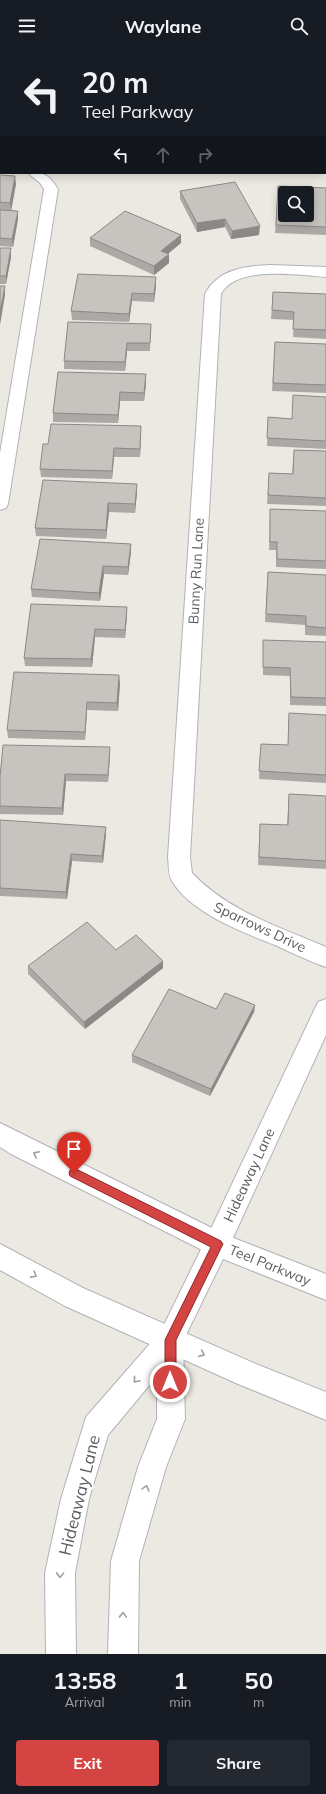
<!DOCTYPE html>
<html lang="en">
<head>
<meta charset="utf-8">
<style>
	body { margin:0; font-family:Mulish,sans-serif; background:#242831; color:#f1f3f6; height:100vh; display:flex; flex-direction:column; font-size:15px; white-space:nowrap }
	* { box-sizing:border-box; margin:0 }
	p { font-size:13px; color:#9ea1a6 }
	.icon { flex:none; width:22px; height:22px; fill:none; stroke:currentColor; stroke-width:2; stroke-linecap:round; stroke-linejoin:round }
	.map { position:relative; height:1602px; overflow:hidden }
	.details { display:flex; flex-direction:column; background:#171b24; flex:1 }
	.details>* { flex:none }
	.banner { position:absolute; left:0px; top:0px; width:326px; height:122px; box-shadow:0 2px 10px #0003; background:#171b24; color:#f1f3f6; overflow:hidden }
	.buttons { position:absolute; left:278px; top:134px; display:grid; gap:8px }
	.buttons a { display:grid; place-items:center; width:36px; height:36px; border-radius:4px; background:#171b24; box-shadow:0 2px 10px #0003; font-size:20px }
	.pin { position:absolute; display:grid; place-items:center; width:34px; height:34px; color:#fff; margin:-41px -17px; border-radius:50% 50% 50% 0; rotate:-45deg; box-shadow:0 0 4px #0007 }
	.pin .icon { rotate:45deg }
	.me { position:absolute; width:44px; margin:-22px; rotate:0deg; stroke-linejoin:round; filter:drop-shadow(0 0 3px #0008) }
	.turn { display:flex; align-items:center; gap:14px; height:84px; padding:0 16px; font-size:18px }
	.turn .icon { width:52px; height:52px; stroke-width:2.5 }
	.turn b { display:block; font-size:28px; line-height:34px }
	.lanes { display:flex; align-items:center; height:38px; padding:0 16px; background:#0003; justify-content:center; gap:20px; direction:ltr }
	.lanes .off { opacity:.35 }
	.eta { display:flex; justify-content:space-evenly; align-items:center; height:68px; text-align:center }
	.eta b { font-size:24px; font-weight:700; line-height:28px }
	.primary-button { display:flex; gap:8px; margin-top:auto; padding:8px 16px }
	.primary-button a { flex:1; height:46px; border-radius:4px; background:#d34442; color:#fff; font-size:16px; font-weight:700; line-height:46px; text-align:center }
	.primary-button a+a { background:#242831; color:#f1f3f6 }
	header { display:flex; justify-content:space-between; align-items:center; height:52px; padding:0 16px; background:#171b24; font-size:18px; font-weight:700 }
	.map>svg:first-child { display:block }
	.green { fill:#c4e1c2 }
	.water { fill:#abd9f4 }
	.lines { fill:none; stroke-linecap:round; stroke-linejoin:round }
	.service-casing { stroke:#b0b3b7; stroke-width:2 }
	.minor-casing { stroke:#b0b3b7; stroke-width:2 }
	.secondary-casing { stroke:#b0b3b6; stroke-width:2 }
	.service { fill:#fff; fill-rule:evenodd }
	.minor { fill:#fff; fill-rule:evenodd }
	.secondary { fill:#fff; fill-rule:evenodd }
	.wall { fill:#aba9a5 }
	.shaded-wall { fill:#8b8986 }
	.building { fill:#c7c4c0; stroke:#8b8986; fill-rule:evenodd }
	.oneway { stroke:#9d9fa1 }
	.route { fill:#d34442; stroke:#892c2b }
	.labels { text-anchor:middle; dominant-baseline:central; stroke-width:4; stroke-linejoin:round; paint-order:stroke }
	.street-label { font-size:14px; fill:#5b5f62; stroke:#fff }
	.near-street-label { font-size:17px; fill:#5b5f62; stroke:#fff }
</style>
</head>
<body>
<header><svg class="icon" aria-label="menu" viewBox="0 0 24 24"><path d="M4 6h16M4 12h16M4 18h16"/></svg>Waylane<svg class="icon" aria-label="search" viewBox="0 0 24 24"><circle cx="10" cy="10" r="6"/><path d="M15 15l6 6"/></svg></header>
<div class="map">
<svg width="326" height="1602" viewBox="0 0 326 1602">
	<rect width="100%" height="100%" fill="#ece9e3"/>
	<path class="green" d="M0,0H326V121L325,1H1V14Z"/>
	<path class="water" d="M224,0H326V89L325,1Z"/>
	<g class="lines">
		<g class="service-casing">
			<path id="service" d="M0,112H1V120H0Z
				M28,121C46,121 48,122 58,137L8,452L6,456L0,458V401L44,137L40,131Z"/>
		</g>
		<g class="minor-casing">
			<path id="minor" d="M270,213L326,215V225C299,223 236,213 221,242L190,805L192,821C228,859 279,875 326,895V915C309,909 292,901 275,893C242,880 191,861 172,829C168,822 169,813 168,805L205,242C218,217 245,214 270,213Z
				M326,947V983L226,1201L183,1289L185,1367L166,1415L139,1509L138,1602H108L111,1509L138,1415L157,1367V1324L108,1383L89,1447L75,1521L76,1602H46L45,1521L61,1447L86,1365L161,1279L208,1183L318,950Z"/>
		</g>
		<g class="secondary-casing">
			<path id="secondary" d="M0,1071L226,1183L326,1222V1248L208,1201L11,1102L0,1095Z
				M0,1192L83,1236L256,1312L326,1340V1368L238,1332L65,1254L0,1218Z"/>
		</g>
		<use href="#service" class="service"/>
		<use href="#minor" class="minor"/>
		<use href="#secondary" class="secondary"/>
	</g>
	<path class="wall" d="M0,14H1V109H0Z
		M0,123L16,132L11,159H18V167L13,195L0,194Z
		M278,134L326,136V183L275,181Z
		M180,139L259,183L231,187L225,175L197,180L180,147Z
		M181,183V191L168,202L169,211L154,223L90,194V186Z
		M0,196L11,205L6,232H0Z
		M156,234L154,250L132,249L129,270L72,268L71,259Z
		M273,240L326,242V287L293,285L294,268L271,267Z
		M151,272L150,299H127L125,319L64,317V309Z
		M275,290L326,292V341L272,339Z
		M146,331L144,349H120L118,371L53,370V361Z
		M326,345V397L267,394L268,365L291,367Z
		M141,383L140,405H114L112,427L41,425L40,417L48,392Z
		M294,398L326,399V454L267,452L269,421L292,422Z
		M137,432V440L135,461L109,460L106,487L36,484L35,476Z
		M270,457L326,459V517L276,515V498H269Z
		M131,492V500L128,523L104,522L100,549L32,545L31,537Z
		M268,520L326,523V584L305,583V573L265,570Z
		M127,563L125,586L95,585L92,615L25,614L24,606Z
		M263,588L326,590V654L290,653V624L263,623Z
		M120,631L118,659L87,658L85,688L8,686L7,678Z
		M289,661L326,663V731L259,727L261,692L288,693Z
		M110,703L108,730L66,729L63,763L0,762V725Z
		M289,742L326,744V817L258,813L260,772L287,773Z
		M0,768L106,782L103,811L72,809L67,847L0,844Z
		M116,898L163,916L85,977L28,922V914Z
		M255,953L254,960L210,1044L132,1010V1003L216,957Z"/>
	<path class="shaded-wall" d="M15,124L16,132L11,159L10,151Z
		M18,159V167L13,195L12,187Z
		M225,167V175L197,180V171Z
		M260,174L259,183L231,187L232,179Z
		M181,183V191L161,207V199Z
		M11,196V205L6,232V224Z
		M169,202V211L154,223V214Z
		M156,225V234L154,250V242Z
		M5,234V243L0,273V260Z
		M132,241V249L129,270V262Z
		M127,291V299L125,319V310Z
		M146,322V331L144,349V341Z
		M120,340V349L118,371V363Z
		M141,374V383L140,405V397Z
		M114,396V405L112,427V419Z
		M137,432V440L135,461V452Z
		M108,451L109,460L106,487V478Z
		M131,492V500L128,523V515Z
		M103,514L104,522L100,549L99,541Z
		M127,555V563L125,586V578Z
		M95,577V585L92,615L91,607Z
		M119,623L120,631L118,659L117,651Z
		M87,650V658L85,688V680Z
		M110,695V703L108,730V723Z
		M65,722L66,729L63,763L62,756Z
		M106,775V782L103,811L102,804Z
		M71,802L72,809L67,847L66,840Z
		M163,909V916L85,977L84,970Z
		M255,953L254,960L210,1044L211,1037Z"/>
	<path class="building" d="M0,14H1V37H0Z
		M0,44H1V68H0Z
		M0,76H1V101H0Z
		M0,123L15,124L10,151L0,150Z
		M235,130L260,174L232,179L225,167L197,171L180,139Z
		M278,134L326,136V175L276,173ZM285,141H307V163H285Z
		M0,158L18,159L12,187L0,186Z
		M125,159L181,183L161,199L169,202L154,214L90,186Z
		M0,196H11L6,224H0Z
		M78,222L156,225L154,242L132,241L129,262L71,259Z
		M0,234H5L0,260Z
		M273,240L326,242V278L293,277L294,260L272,258Z
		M68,270L151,272L150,291H127L125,310L64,309Z
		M275,290L326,292V333L273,331Z
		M58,320L146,322L144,341L120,340L118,363L53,361Z
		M293,343L326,345V389L267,386L268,365L292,367Z
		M51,372L141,374L140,397L114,396L112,419L40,417L43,392H48Z
		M294,398L326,399V446L268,443L269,421L293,422Z
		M43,428L137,432L135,452L108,451L106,478L35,476Z
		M270,457L326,459V509L277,507V490H270Z
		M40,487L131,492L128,515L103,514L99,541L31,537Z
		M268,520L326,523V576L306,574V564L266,562Z
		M31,552L127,555L125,578L95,577L91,607L24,606Z
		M263,588L326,590V646L291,645L290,616L263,615Z
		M14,620L119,623L117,651L87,650L85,680L7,678Z
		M289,661L326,663V723L259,719L261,692L288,693Z
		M3,693L110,695L108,723L65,722L62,756L0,754V725Z
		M289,742L326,744V809L259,805L260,772L288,773Z
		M0,768L106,775L102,804L71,802L66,840L0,836Z
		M87,870L116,898L136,883L163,909L84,970L28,914Z
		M169,937L216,957L225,941L255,953L211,1037L132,1003Z"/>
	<defs><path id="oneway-chevron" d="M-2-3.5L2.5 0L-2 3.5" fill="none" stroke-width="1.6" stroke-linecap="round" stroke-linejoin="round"/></defs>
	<g class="oneway">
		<use href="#oneway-chevron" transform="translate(36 1102) rotate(-153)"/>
		<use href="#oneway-chevron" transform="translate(34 1223) rotate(29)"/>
		<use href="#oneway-chevron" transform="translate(202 1302) rotate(24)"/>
		<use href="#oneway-chevron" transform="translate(136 1328) rotate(130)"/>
		<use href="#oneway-chevron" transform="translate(146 1436) rotate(-74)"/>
		<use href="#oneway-chevron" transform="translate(60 1523) rotate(93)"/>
		<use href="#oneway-chevron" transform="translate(123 1563) rotate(-88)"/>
	</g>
	<path class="route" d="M74,1116L221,1189L223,1192L221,1196L176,1288V1330L174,1334L170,1335L166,1334L165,1330V1288L211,1195L70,1124L69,1121L70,1118Z"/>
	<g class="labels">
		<g class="street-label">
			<text transform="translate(196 519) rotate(-87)">Bunny Run Lane</text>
			<text transform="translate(260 875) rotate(25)">Sparrows Drive</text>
			<text transform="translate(249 1123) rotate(-65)">Hideaway Lane</text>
			<text transform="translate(270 1213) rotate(22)">Teel Parkway</text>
		</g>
		<g class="near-street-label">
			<text transform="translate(79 1443) rotate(-76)">Hideaway Lane</text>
		</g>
	</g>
</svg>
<div class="buttons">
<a><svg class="icon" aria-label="search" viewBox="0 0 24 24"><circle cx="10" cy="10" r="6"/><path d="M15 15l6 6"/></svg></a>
</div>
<div class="pin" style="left:74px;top:1121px;background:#d93025"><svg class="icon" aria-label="arrive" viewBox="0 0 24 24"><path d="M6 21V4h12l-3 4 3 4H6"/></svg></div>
<svg class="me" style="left:170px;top:1330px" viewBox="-20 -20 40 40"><circle r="17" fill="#d34442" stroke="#fff" stroke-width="3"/><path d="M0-11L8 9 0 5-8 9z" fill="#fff"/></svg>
<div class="banner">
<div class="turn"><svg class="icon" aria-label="left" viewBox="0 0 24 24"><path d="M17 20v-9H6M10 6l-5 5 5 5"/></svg><div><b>20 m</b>Teel Parkway</div></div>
<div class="lanes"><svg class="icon" aria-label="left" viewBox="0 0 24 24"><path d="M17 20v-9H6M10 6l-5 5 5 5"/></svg><svg class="icon off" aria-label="ahead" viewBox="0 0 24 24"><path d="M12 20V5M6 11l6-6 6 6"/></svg><svg class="icon off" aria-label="right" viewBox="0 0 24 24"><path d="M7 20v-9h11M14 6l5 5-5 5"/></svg></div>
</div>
</div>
<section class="details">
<div class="eta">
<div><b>13:58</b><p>Arrival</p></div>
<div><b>1</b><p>min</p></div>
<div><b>50</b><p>m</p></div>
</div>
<div class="primary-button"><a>Exit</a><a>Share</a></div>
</section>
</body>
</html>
